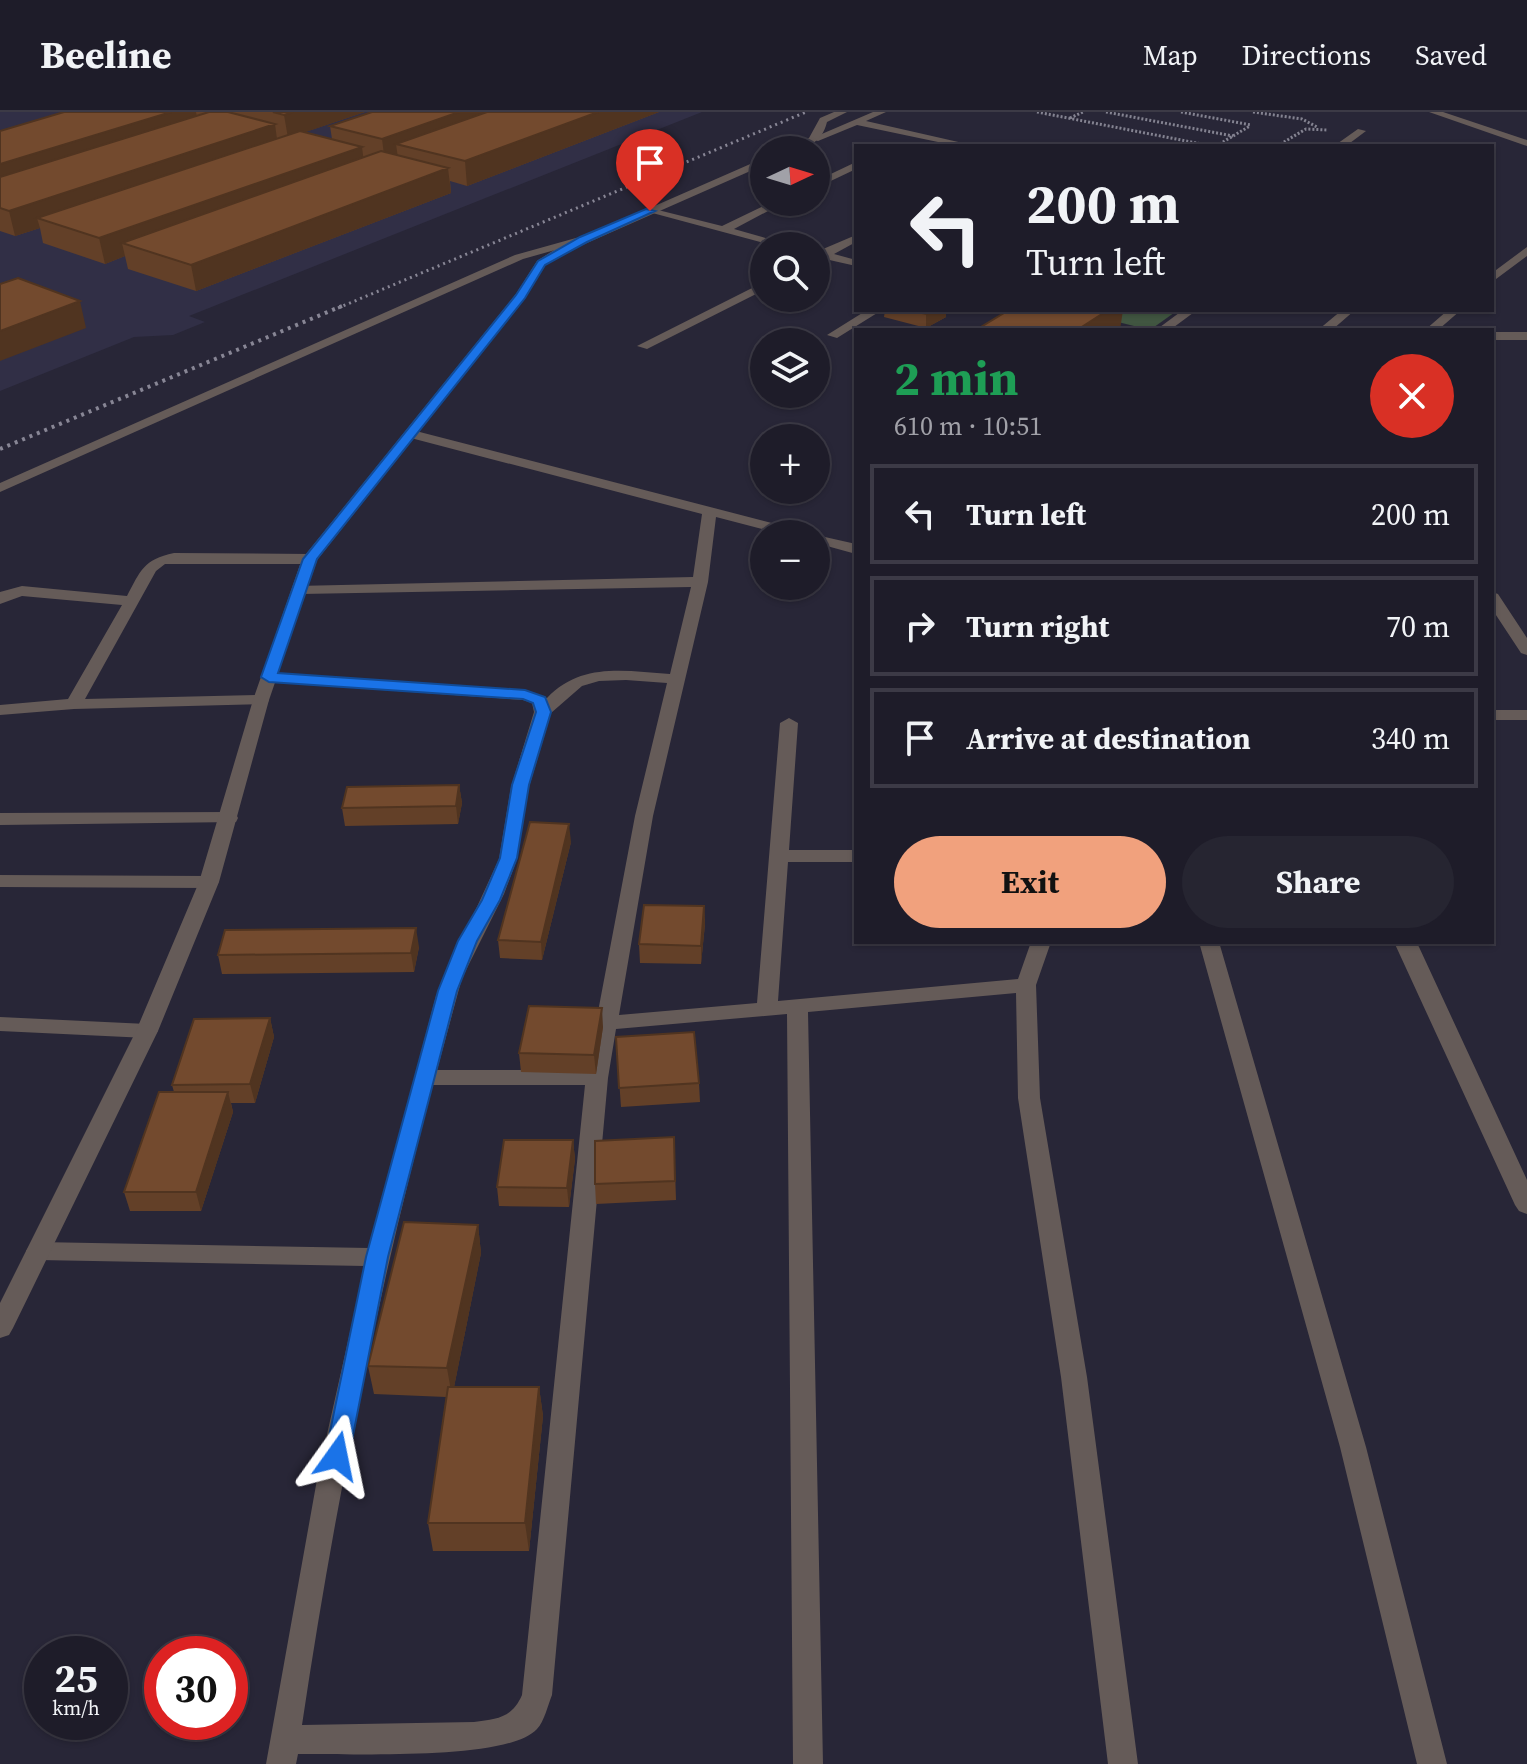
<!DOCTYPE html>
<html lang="en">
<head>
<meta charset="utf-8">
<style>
	body { margin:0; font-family:"Source Serif 4",serif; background:#262531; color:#f1f3f6; height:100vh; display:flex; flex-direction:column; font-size:30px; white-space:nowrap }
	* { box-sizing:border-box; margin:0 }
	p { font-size:26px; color:#a1a1a8 }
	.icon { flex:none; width:44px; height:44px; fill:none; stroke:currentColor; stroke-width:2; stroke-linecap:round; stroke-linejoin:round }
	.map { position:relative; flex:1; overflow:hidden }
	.drawer { position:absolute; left:854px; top:216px; width:640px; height:616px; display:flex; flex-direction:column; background:#1e1c29; border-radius:0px; box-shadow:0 2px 6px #0004,0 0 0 2px #3c3a46 }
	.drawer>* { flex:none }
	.top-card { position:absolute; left:854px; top:32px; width:640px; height:168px; border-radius:0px; box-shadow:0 2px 6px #0004,0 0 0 2px #3c3a46; background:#1e1c29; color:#f1f3f6; overflow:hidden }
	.needle { width:52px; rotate:86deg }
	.buttons { position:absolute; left:750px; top:24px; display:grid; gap:16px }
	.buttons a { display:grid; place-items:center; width:80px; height:80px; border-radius:50%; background:#1e1c29; box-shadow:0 2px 6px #0004,0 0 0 2px #3c3a46; font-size:40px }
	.speed { position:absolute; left:24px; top:1524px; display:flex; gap:16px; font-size:40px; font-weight:700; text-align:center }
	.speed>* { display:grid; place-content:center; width:104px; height:104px; border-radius:50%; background:#1e1c29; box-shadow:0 2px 6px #0004,0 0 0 2px #3c3a46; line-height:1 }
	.speed small { font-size:20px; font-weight:400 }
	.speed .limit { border:12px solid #d22; background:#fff; color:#111 }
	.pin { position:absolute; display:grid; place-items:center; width:68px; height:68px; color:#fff; margin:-82px -34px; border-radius:50% 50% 50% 0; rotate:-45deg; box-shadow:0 0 8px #0007 }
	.pin .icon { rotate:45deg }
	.me { position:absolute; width:88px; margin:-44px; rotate:12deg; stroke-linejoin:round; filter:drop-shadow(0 0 6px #0008) }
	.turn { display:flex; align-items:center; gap:28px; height:168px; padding:0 40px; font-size:36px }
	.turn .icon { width:104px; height:104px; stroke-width:2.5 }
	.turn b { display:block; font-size:56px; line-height:68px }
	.round { display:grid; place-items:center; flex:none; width:84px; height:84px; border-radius:42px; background:#262531 }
	.overview { display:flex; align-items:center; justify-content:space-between; height:136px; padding:0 40px }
	h1 { font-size:48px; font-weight:700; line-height:60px; color:#1e9e55 }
	.action { display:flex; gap:16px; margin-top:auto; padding:16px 40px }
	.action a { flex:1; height:92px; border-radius:48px; background:#f1a17d; color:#111; font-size:32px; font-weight:700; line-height:92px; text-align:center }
	.action a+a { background:#262531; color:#f1f3f6 }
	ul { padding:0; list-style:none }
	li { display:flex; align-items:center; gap:24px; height:100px; margin:0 16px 12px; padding:0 24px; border:4px solid #3c3a46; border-radius:0px }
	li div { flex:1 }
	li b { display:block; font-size:30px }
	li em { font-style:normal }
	header { display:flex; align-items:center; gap:48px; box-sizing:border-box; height:112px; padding:0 40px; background:#1e1c29; border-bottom:2px solid #3c3a46 }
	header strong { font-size:38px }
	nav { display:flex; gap:44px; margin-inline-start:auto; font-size:28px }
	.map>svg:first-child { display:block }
	.built { fill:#312f46 }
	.green { fill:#415641 }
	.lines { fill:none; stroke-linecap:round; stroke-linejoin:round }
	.path { stroke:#848391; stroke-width:3; stroke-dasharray:2 2; stroke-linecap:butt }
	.minor { fill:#655b58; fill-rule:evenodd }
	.tertiary { fill:#655b58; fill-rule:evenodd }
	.rail-far1 { stroke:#888695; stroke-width:3; stroke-dasharray:2 4; stroke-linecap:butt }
	.rail { stroke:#888695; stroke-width:4; stroke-dasharray:3 5; stroke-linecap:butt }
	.wall { fill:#634028 }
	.shaded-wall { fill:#503420 }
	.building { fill:#734a2e; stroke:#503420; stroke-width:2 }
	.route { fill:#1a73e8; stroke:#114b97; stroke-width:2 }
</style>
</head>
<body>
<header>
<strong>Beeline</strong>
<nav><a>Map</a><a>Directions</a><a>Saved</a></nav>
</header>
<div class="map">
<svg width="1527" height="1652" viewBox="0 0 1527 1652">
	<rect width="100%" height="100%" fill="#282637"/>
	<path class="built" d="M0,0H702L189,204L205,210L173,223L134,225L0,279Z"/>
	<path class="green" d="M1070,198H1178L1150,218Z"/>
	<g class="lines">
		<path class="path" d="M1037,0L1212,34
			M1106,0L1233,24
			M1181,0L1251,13
			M1253,0L1302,7L1317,15
			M1070,6L1083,0
			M1216,34L1250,14
			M1277,34L1306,17L1327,18"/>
		<path class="minor" d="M873,0H886L866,9L976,34H957L857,13L818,29L810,27Z
			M1429,0H1443L1527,28V34Z
			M1358,17L1366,19L1346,34H1334Z
			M856,50V57L816,76V69Z
			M772,90H785L734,117L794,134H775L645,99L650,96L722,114Z
			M856,123V130L834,142L856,148V154L825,147L816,150V140Z
			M583,124L587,125V129L523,147L0,380V371L515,143Z
			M1527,135V144L1492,170V161Z
			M764,170V178L647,237L637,234Z
			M867,198H882L837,226L827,223Z
			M1183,198H1197L1170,218H1156Z
			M1342,198H1355L1332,218H1318Z
			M1448,198H1461L1438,218H1425Z
			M1492,220H1527V228H1492Z
			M412,318L803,419L805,422H781L716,405L708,470L653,704L619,903L757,891L780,611L789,606L798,611L789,738H856V750H788L778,889L1018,867L1031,830H1051L1036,873L1040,986L1087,1265L1138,1652H1108L1061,1265L1018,986L1016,881L808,900L823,1652H793L787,902L616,917L608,966L552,1583C548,1593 544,1610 537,1617C507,1650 345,1641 298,1642L296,1652H266L318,1362L365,1154L38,1148L30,1145L26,1139L30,1133L38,1130L369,1136L436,884L499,747L511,675L534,600L532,591L523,588L269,570L263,569L261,565L263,561L525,578L547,586C581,550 625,559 670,562L691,475L301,482L293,477L296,474L693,465L702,402L407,325L405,322ZM626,568L667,571L635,704L587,958H437L462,866L504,782L517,747L529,675L551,601L582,574L599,569ZM433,973H585L522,1583C512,1606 497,1607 474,1610L302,1613C334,1398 377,1183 433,973Z
			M816,423L856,432V442L816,431Z
			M174,441L310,442L318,447L310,452H165L156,459L85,587L261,583L269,588L267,592L74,597L0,603V593L68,587L122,493L22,484L0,492V480L22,474L127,484C141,458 143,448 174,441Z
			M1492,480L1498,482L1527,526V543L1521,541L1492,497Z
			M1492,598H1527V608H1492Z
			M229,700L236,702L238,706L236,710L0,713V701Z
			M0,763L209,764L219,770L209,776L0,775Z
			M1199,830H1219L1366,1335L1447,1652H1417L1340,1335Z
			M1394,830H1416L1419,835L1527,1068V1102L1519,1099L1515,1093Z
			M0,905L147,912L154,914L158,919L154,924L147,926L0,919Z"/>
		<path class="tertiary" d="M834,0H847L827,10C822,31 806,38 785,38L809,26L820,6Z
			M764,46V53L562,142L545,153L525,186L317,448L269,588L219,770L158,919L13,1216L9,1223L0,1226V1191L136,919L199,770L253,588L302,447L516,182L537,149L554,138Z"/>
		<path class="rail-far1" d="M338,196L806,0"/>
		<path class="rail" d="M0,337L342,194"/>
	</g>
	<path class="wall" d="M64,0H365L305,20L332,27L330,14L659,0L467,74L450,69L451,81L196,179L128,157L125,144L105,152L43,131L40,116L15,124L0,119V19Z
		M885,198H946V205L926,216L884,205Z
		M459,673L462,691L458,712L345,714L342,696Z
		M571,730L542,848L500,846L498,828Z
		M704,794L705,812L701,852L640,851L639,832Z
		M419,835L414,860L222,862L218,843Z
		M270,906L274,925L255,991H231L233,1000L201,1099H130L124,1080L174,980L172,973Z
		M603,915L596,962L521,960L519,941Z
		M616,925L699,971L700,990L621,995Z
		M674,1025L676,1088L596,1092L595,1072Z
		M573,1028L575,1047L569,1095L499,1094L497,1075Z
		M478,1113L481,1141L454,1275H539L543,1304L529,1439H433L428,1411L446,1285L374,1282L368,1254Z"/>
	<path class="shaded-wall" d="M171,0H196L199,15L0,78V52Z
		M293,0H365L288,26L284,3Z
		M459,0H524L396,32L398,46L385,51L382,27Z
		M598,0H659L467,74L465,49Z
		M275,12L278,35L37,106L40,116L15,124L9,99Z
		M362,35L365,58L122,131L125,144L105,152L99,126Z
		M448,56L451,81L196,179L191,153Z
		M80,189L86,216L0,249V219Z
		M934,198H946V205L926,216V202Z
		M1108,198H1123L1120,218H1077Z
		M459,673L462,691L458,712L456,694Z
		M569,712L571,730L542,848L541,830Z
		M704,794L705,812L701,852V834Z
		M416,816L419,835L414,860L411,841Z
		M602,896L603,915L596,962L594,943Z
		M270,906L274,925L255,991L250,972Z
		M228,980L233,1000L201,1099L196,1080Z
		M573,1028L575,1047L569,1095L567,1076Z
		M478,1113L481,1141L452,1285L447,1256Z
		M539,1275L543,1304L529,1439L525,1411Z"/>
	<path class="building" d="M64,0H171L0,52V19Z
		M209,0H228L275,12L9,99L0,96V65Z
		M273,0H293L284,3Z
		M372,0H459L382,27L330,14Z
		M487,0H598L465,49L396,32Z
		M300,19L362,35L99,126L37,106Z
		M381,39L448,56L191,153L122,131Z
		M18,166L80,189L0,219V172Z
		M910,198H934L926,202Z
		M1009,198H1108L1077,218H976Z
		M459,673L456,694L342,696L347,675Z
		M530,710L569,712L541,830L498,828Z
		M644,793L704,794L701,834L639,832Z
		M416,816L411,841L218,843L225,818Z
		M529,894L602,896L594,943L519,941Z
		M270,906L250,972L172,973L194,907Z
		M694,920L699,971L619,976L616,925Z
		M159,980H228L196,1080H124Z
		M674,1025L675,1069L595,1072V1029Z
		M504,1028H573L567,1076L497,1075Z
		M404,1110L478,1113L447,1256L368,1254Z
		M448,1275H539L525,1411H428Z"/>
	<path class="route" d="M646,97L655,99L587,130L545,153L525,186L317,447L278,561L525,578L545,585L551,600L529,673L517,746L500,788L477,829L457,879L388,1145L349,1344L345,1351L337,1354L328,1351L325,1344L366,1145L438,879L458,829L482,788L500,746L512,673L536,600L533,591L523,587L269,570L261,565L303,447L516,183L538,149L580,125Z"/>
</svg>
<div class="buttons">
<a><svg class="needle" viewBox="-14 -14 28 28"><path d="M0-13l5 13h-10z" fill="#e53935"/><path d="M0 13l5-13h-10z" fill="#a1a1a8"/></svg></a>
<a><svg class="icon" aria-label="search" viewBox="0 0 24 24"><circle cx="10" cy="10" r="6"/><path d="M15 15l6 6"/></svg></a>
<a><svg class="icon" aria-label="layers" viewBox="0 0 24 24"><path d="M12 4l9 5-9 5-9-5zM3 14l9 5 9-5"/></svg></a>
<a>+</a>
<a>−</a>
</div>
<div class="speed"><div>25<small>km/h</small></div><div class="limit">30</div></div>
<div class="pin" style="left:650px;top:99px;background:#d93025"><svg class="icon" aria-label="arrive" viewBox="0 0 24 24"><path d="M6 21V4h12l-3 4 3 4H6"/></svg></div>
<svg class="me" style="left:337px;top:1344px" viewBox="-20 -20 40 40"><path d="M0-17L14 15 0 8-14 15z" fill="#1a73e8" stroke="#fff" stroke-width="4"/></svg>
<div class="top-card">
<div class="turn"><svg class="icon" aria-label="left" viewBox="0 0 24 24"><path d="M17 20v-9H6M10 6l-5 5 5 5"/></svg><div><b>200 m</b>Turn left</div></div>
</div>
<section class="drawer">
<div class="overview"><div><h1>2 min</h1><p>610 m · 10:51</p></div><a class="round" style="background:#d93025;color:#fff"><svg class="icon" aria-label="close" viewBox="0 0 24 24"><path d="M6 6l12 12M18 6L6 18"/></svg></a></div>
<ul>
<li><svg class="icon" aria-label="left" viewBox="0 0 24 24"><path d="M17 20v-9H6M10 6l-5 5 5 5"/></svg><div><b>Turn left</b></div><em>200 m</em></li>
<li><svg class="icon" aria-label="right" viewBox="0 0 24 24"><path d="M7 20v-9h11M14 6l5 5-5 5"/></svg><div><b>Turn right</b></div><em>70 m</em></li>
<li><svg class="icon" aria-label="arrive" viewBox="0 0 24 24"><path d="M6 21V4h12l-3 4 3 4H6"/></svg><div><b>Arrive at destination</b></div><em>340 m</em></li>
</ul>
<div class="action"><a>Exit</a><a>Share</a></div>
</section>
</div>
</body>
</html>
